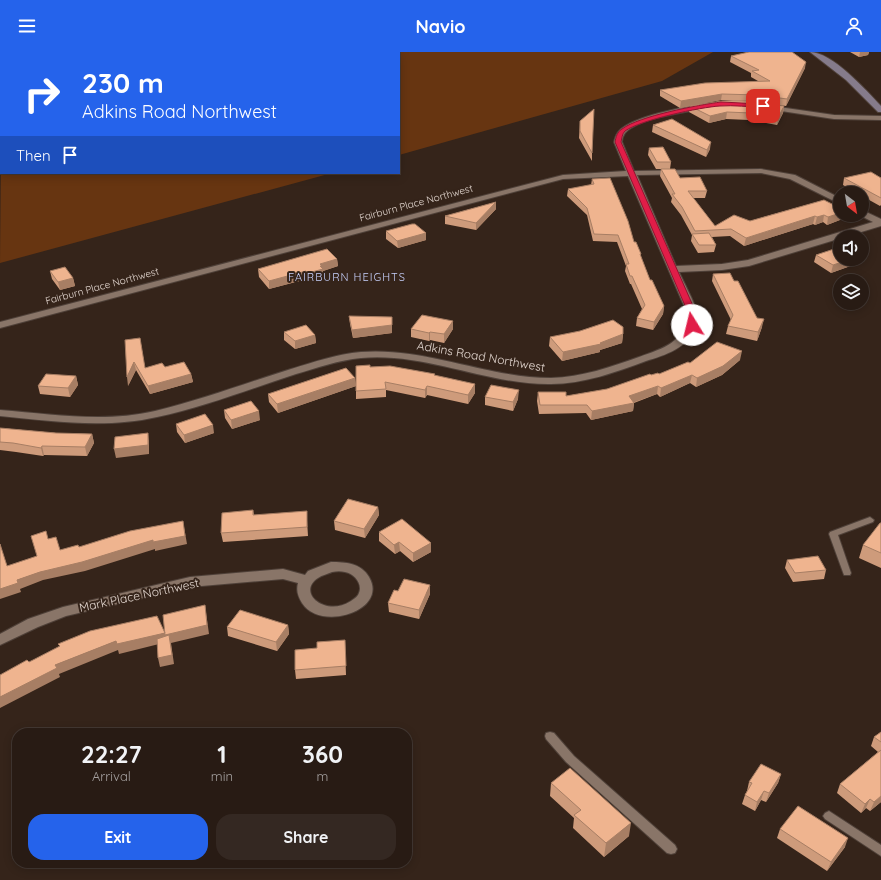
<!DOCTYPE html>
<html lang="en">
<head>
<meta charset="utf-8">
<style>
	body { margin:0; font-family:Quicksand,sans-serif; background:#342822; color:#f1f3f6; height:100vh; display:flex; flex-direction:column; font-size:15px; white-space:nowrap }
	* { box-sizing:border-box; margin:0 }
	p { font-size:13px; color:#a5a1a0 }
	.icon { flex:none; width:22px; height:22px; fill:none; stroke:currentColor; stroke-width:2; stroke-linecap:round; stroke-linejoin:round }
	.map { position:relative; flex:1; overflow:hidden }
	.drawer { position:absolute; left:12px; top:676px; width:400px; height:140px; display:flex; flex-direction:column; background:#281b14; border-radius:16px; box-shadow:0 2px 10px #0003,0 0 0 1px #443934 }
	.drawer>* { flex:none }
	.top-card { position:absolute; left:0px; top:0px; width:400px; height:122px; box-shadow:0 2px 10px #0003,0 0 0 1px #443934; background:#2563eb; color:#fff; overflow:hidden }
	.needle { width:26px; rotate:149deg }
	.tools { position:absolute; left:833px; top:134px; display:grid; gap:8px }
	.tools a { display:grid; place-items:center; width:36px; height:36px; border-radius:50%; background:#281b14; box-shadow:0 2px 10px #0003,0 0 0 1px #443934; font-size:20px }
	.pin { position:absolute; display:grid; place-items:center; width:34px; height:34px; color:#fff; margin:-17px; border-radius:8px; box-shadow:0 2px 6px #0006 }
	.me { position:absolute; width:44px; margin:-22px; rotate:351deg; stroke-linejoin:round; filter:drop-shadow(0 0 3px #0008) }
	.turn { display:flex; align-items:center; gap:14px; height:84px; padding:0 16px; font-size:18px }
	.turn .icon { width:52px; height:52px; stroke-width:2.5 }
	.turn b { display:block; font-size:28px; line-height:34px }
	.then { display:flex; align-items:center; height:38px; padding:0 16px; background:#0003; gap:8px; font-size:15px }
	.eta { display:flex; justify-content:space-evenly; align-items:center; height:68px; text-align:center }
	.eta b { font-size:24px; font-weight:700; line-height:28px }
	.action { display:flex; gap:8px; margin-top:auto; padding:8px 16px }
	.action a { flex:1; height:46px; border-radius:16px; background:#2563eb; color:#fff; font-size:16px; font-weight:700; line-height:46px; text-align:center }
	.action a+a { background:#342822; color:#f1f3f6 }
	header { display:flex; justify-content:space-between; align-items:center; height:52px; padding:0 16px; background:#2563eb; color:#fff; font-size:18px; font-weight:700 }
	.map>svg:first-child { display:block }
	.green { fill:#673511 }
	.lines { fill:none; stroke-linecap:round; stroke-linejoin:round }
	.lane-casing { stroke:#4f4139; stroke-width:2 }
	.street-casing { stroke:#4f4139; stroke-width:2 }
	.secondary-casing { stroke:#4f4139; stroke-width:2 }
	.lane { fill:#897568; fill-rule:evenodd }
	.street { fill:#897568; fill-rule:evenodd }
	.secondary { fill:#857b8b; fill-rule:evenodd }
	.wall { fill:#ce9b7b; fill-rule:evenodd }
	.shaded-wall { fill:#a77e64 }
	.building { fill:#efb48f; stroke:#a77e64 }
	.route { fill:#e11d48; stroke:#92132f }
	.labels { text-anchor:middle; dominant-baseline:central; stroke-width:4; stroke-linejoin:round; paint-order:stroke }
	.far-street-label { font-size:10px; fill:#e2d6cf; stroke:#35241a }
	.far-neighbourhood-label { font-size:11px; letter-spacing:1px; fill:#c7d0fb; stroke:#35241a }
	.street-label { font-size:12px; fill:#e2d6cf; stroke:#35241a }
</style>
</head>
<body>
<header><svg class="icon" aria-label="menu" viewBox="0 0 24 24"><path d="M4 6h16M4 12h16M4 18h16"/></svg>Navio<svg class="icon" aria-label="person" viewBox="0 0 24 24"><circle cx="12" cy="8" r="4"/><path d="M4 21q1-7 8-7t8 7"/></svg></header>
<div class="map">
<svg width="881" height="828" viewBox="0 0 881 828">
	<rect width="100%" height="100%" fill="#35241a"/>
	<path class="green" d="M224,0H713L662,29L399,103V1Z
		M1,97V121H332L0,211Z"/>
	<g class="lines">
		<g class="lane-casing">
			<path id="lane" d="M0,39H1V41H0Z
				M0,70H1V74H0Z
				M870,465L874,468L873,470L838,483L851,521L850,523H844L829,482L830,480Z
				M550,680L554,681L574,704L675,793L677,797L675,801L671,802L667,801L566,710L546,687L545,684L546,681Z
				M829,759L881,793V804L825,767L823,764L825,761Z"/>
		</g>
		<g class="street-casing">
			<path id="street" d="M704,52H707V56C686,60 639,66 625,81C623,84 622,87 622,90L634,119L761,117L795,123L840,146V152L790,127L761,121L637,123L676,214L722,212L748,208L873,170L859,163H862V158L881,167V174L749,214L722,218L679,220C683,229 697,255 698,263C698,266 697,271 696,274C688,296 666,303 646,309C616,320 584,332 551,332C487,333 426,300 361,306C339,308 317,316 296,322C250,337 204,355 157,365C105,377 52,369 0,364V358C52,362 104,371 155,359C201,348 246,331 291,317C314,310 337,302 361,300C426,295 487,326 551,326C582,325 611,315 639,305C664,296 683,291 688,263L628,124L563,127L0,276V270L563,123L626,119L614,90C615,86 616,82 619,79C633,64 684,55 704,52Z
				M765,53L834,63L881,64V68L834,67L768,57H765Z
				M331,510C345,510 361,511 369,525C389,559 320,580 302,551C298,544 296,539 298,531L283,527L190,535L66,564L38,575L0,593V582L28,567L63,555L190,525L283,517L305,523L308,519ZM332,520C337,519 341,519 345,520C355,522 364,533 358,543C356,546 353,547 351,549C325,566 296,540 318,526C322,523 328,522 332,520Z"/>
		</g>
		<g class="secondary-casing">
			<path id="secondary" d="M810,0C832,0 866,38 881,54V60H878L846,28Z
				M0,17H1L0,22Z"/>
		</g>
		<use href="#lane" class="lane"/>
		<use href="#street" class="street"/>
		<use href="#secondary" class="secondary"/>
	</g>
	<path class="wall" d="M0,0H61L55,1H1V4H0Z
		M850,0H869L868,3L859,5Z
		M731,4L805,16L786,54L757,50L749,49L784,54L783,61L777,73L749,68L726,67L709,71L689,60L690,54L680,56L660,44V38L758,29L751,25V21L730,10ZM721,48L733,49L695,53Z
		M580,69L592,101V109L579,86Z
		M653,73L710,97L706,105L652,80Z
		M649,96L671,110L670,117L680,126L707,139L705,146H693L715,174L750,169L824,148L840,163H846L845,166L827,173L823,170L815,173L813,172L744,194L730,184L712,185L716,193L714,200L698,201L691,189L692,183L681,163L671,150L672,146L660,124L661,117H656L648,103Z
		M844,126H881V153L880,154L862,144V141H857L843,133Z
		M592,127L634,190L641,202V205L650,228L664,254L663,262L653,278L636,274L637,266L642,257L631,232H630L625,219L626,214L617,190L593,189L587,163L567,144L568,137L591,133Z
		M496,150V157L476,178L445,172V164Z
		M386,179L426,181V188L398,196L386,187Z
		M816,203L856,212L831,221L814,210Z
		M337,207L338,214L323,219V225L309,229L307,227L269,237L259,225L258,217Z
		M50,219L73,226L75,234L60,238L52,227Z
		M713,222L734,229L757,266L762,275L757,289L726,282L728,274L731,268L712,229Z
		M349,264L392,273V281L353,286L350,272Z
		M411,277H453L444,291L430,288L429,289L411,285Z
		M284,280L315,283L316,291L295,297L284,288Z
		M623,282L622,291L600,298V300L562,309L549,294L550,285Z
		M140,286L145,316L165,315L191,322L193,330L150,342L136,318L128,334Z
		M740,308L722,323L696,335L690,331L660,345L657,342L634,351L633,359L591,368L586,361L539,362L537,349L538,340L566,344L607,337L651,323L659,322L690,311Z
		M370,315L435,324L475,341L468,352L427,343L425,346L386,338V345L356,347V339Z
		M76,324L78,333L70,345L40,342L38,334Z
		M355,326L356,334L278,361L269,350L268,342Z
		M485,345L518,347L513,359L485,353Z
		M224,358L260,368L232,377L225,366Z
		M176,372L214,381L185,391L177,380Z
		M0,376L56,381L92,382L94,391L87,404L44,403L43,404L16,400L0,398Z
		M378,455L379,463L365,486L335,478L334,469Z
		M253,458L254,463L307,468L308,484L223,490L221,481Z
		M881,471V516L859,506L863,493Z
		M379,480L431,500L413,510L400,499L395,502L379,489Z
		M787,508L826,518L824,527L793,530L785,516Z
		M398,539L430,542L419,567L389,560L388,551Z
		M288,573L289,582L277,599L228,584L227,575Z
		M345,597L346,623L296,627L295,618Z
		M881,680V750L870,759L866,756L861,761L837,741L840,732L878,700L871,694L874,685Z
		M781,722L778,731L766,750L761,748L755,759L742,752L745,743L747,739L749,730Z
		M551,731L629,784L604,805L573,776L574,766L550,744Z
		M780,777L845,795L827,819L777,786Z"/>
	<path class="shaded-wall" d="M25,0H61L55,1H21Z
		M860,0H869L868,3L859,5Z
		M806,10L805,16L786,54L787,47Z
		M722,42L721,48L680,56L681,49Z
		M784,54L783,61L777,73L778,66Z
		M727,60L726,67L709,71L710,64Z
		M711,90L710,97L706,105L707,98Z
		M496,150V157L476,178V171Z
		M840,161V163H846L845,166L827,173L828,165Z
		M824,163L823,170L815,173L817,165Z
		M815,164L813,172L744,194L746,186Z
		M426,181V188L398,196L397,189Z
		M337,207L338,214L323,219V225L309,229L308,221L320,212Z
		M851,207H858L856,212L831,221L833,213Z
		M306,219L307,227L269,237V229Z
		M73,226L75,234L60,238L58,230Z
		M664,254L663,262L653,278L654,270Z
		M764,267L762,275L757,289L758,280Z
		M453,269V277L444,291V282Z
		M392,273V281L353,286L352,278Z
		M430,280V288L429,289V281Z
		M623,282L622,291L600,298V300L562,309L563,300L600,291Z
		M315,283L316,291L295,297V289Z
		M742,299L740,308L722,323L696,335L697,326Z
		M134,310L136,318L128,334L127,325Z
		M191,322L193,330L150,342L148,334Z
		M692,323L690,331L660,345L661,336Z
		M76,324L78,333L70,345L68,336Z
		M355,326L356,334L278,361L277,352Z
		M475,332V341L468,352V343Z
		M427,334V343L425,346V338Z
		M658,334L657,342L632,351H634L633,359L591,368L592,359L629,344Z
		M519,338L518,347L513,359V350Z
		M259,359L260,368L232,377L231,368Z
		M213,373L214,381L185,391L184,383Z
		M148,381L149,389V402L116,406L114,397Z
		M92,382L94,391L87,404L85,395Z
		M42,394L44,403L43,404L41,396Z
		M378,455L379,463L365,486L364,477Z
		M183,469L187,492L155,499V497L85,519L43,528L20,537L21,540L0,547V537L17,528Z
		M399,490L400,499L395,502L394,493Z
		M431,491V500L413,510V501Z
		M430,533V542L419,567V558Z
		M205,553L209,582L171,591L174,612L160,615L158,606L167,590L119,602L118,598L59,622L60,625L0,656V645L55,613L116,589L165,581Z
		M288,573L289,582L277,599L276,590Z
		M781,722L778,731L766,750L769,741Z
		M764,739L761,748L755,759L757,750Z
		M881,744V750L870,759L874,750Z
		M870,747L866,756L861,761L865,752Z
		M631,771L629,784L604,805L606,791Z
		M848,786L845,795L827,819L831,810Z"/>
	<path class="building" d="M749,0H792L806,10L787,47L758,43L722,42L681,49L660,38L705,31L770,29L752,19L759,18L731,4Z
		M722,49H746L784,54L778,66L751,61L727,60L710,64L690,54Z
		M594,57L592,101L580,79V69Z
		M672,67L711,90L707,98L653,73Z
		M663,95L671,110H657L649,96Z
		M661,117H675L680,126L700,125L707,139H688L715,174L734,163L750,169L824,148L840,156V161L828,165L824,163L817,165L815,164L746,186L731,177L695,179L682,155L672,142H675Z
		M871,120L881,126V146L844,126Z
		M610,126L628,169L634,190H636L641,202H640L650,228H652L664,254L654,270L637,266L645,253L632,224H630L626,212H629L618,183L594,182L587,156L568,137L594,132L592,127Z
		M496,150L476,171L445,164Z
		M412,172H415L426,181L397,189L386,179Z
		M709,181L716,193H699L692,182Z
		M840,195V207H851L833,213L816,203Z
		M327,197L337,207L320,212L322,214H320L323,217L308,221L306,219L269,229L258,217Z
		M65,215L73,226L58,230L50,219Z
		M730,221L734,229H738L757,266L764,267L758,280L728,274L733,263L713,222Z
		M422,263L453,269L444,282L430,280L429,281L411,277Z
		M349,264L392,265V273L352,278Z
		M613,268L623,275V282L600,291L601,292L563,300L550,285L580,279Z
		M306,273L315,283L295,289L284,280Z
		M140,286L145,316L162,311L165,315L184,310L191,322L148,334L134,310L127,325L125,288Z
		M717,290L742,299L723,314L697,326L692,323L661,336L658,334L629,344L634,351L592,359L587,353H540L538,340H566V344L607,337L650,322L651,323L658,321L659,322L688,310L690,311Z
		M370,313V315L390,314L435,322L434,323L475,332L468,343L427,334L425,338L385,330L386,337L356,339V314Z
		M346,316L355,326L277,352L268,342Z
		M46,322L76,324L68,336L38,334Z
		M491,333L519,338L513,350L485,345Z
		M251,349L259,359L231,368L224,358Z
		M205,362L213,373L184,383L176,372Z
		M0,376L56,381L92,382L85,395L42,394L41,396L13,391L0,390Z
		M148,381V393L114,397L115,385Z
		M348,447L378,455L364,477L334,469Z
		M253,458V463L307,459V475L221,481L222,461Z
		M402,467L431,491L413,501L399,490L394,493L379,480Z
		M183,469L185,484L153,490V488L82,510L40,520L17,528L18,531L0,537V492L7,514L37,504L31,484L46,479L48,487L56,485L60,498L78,493L79,495L130,479Z
		M880,471H881V501L863,493Z
		M818,504L826,518L795,521L787,508Z
		M404,527L430,533L419,558L388,551L394,538L398,539Z
		M205,553L207,573L165,583L163,563Z
		M240,558L288,573L276,590L227,575Z
		M157,564L165,581L117,592L116,589L55,613L57,616L0,645V623L27,608L29,610L33,608L60,594L58,592L90,579Z
		M169,583L172,603L158,606L157,587Z
		M345,588L346,614L295,618V598L317,596V590Z
		M881,680V690L874,685Z
		M881,698V744L874,750L870,747L865,752L840,732Z
		M761,712L781,722L769,741L764,739L757,750L745,743L752,731L749,730Z
		M570,716L631,771L606,791L574,763L581,758L551,731Z
		M798,754L848,786L831,810L780,777Z"/>
	<path class="route" d="M721,50L763,52L766,54L763,55C749,55 734,53 720,54C701,55 640,68 625,79C622,82 622,86 621,90L697,263L696,273L692,275L689,273V263L615,90C616,85 617,80 622,77C639,64 698,53 721,50Z"/>
	<g class="labels">
		<g class="far-street-label">
			<text transform="translate(416 151) rotate(-15)">Fairburn Place Northwest</text>
			<text transform="translate(102 234) rotate(-15)">Fairburn Place Northwest</text>
		</g>
		<g class="far-neighbourhood-label">
			<text x="347" y="225">FAIRBURN HEIGHTS</text>
		</g>
		<g class="street-label">
			<text transform="translate(481 304) rotate(10)">Adkins Road Northwest</text>
			<text transform="translate(139 543) rotate(-12)">Mark Place Northwest</text>
		</g>
	</g>
</svg>
<div class="tools">
<a><svg class="needle" viewBox="-14 -14 28 28"><path d="M0-13l5 13h-10z" fill="#e53935"/><path d="M0 13l5-13h-10z" fill="#a5a1a0"/></svg></a>
<a><svg class="icon" aria-label="sound" viewBox="0 0 24 24"><path d="M4 9h4l5-4v14l-5-4H4zM17 9q2 3 0 6"/></svg></a>
<a><svg class="icon" aria-label="layers" viewBox="0 0 24 24"><path d="M12 4l9 5-9 5-9-5zM3 14l9 5 9-5"/></svg></a>
</div>
<div class="pin" style="left:763px;top:54px;background:#d93025"><svg class="icon" aria-label="arrive" viewBox="0 0 24 24"><path d="M6 21V4h12l-3 4 3 4H6"/></svg></div>
<svg class="me" style="left:692px;top:273px" viewBox="-20 -20 40 40"><circle r="19" fill="#fff"/><path d="M0-13L10 11 0 6-10 11z" fill="#e11d48"/></svg>
<div class="top-card">
<div class="turn"><svg class="icon" aria-label="right" viewBox="0 0 24 24"><path d="M7 20v-9h11M14 6l5 5-5 5"/></svg><div><b>230 m</b>Adkins Road Northwest</div></div>
<div class="then">Then<svg class="icon" aria-label="arrive" viewBox="0 0 24 24"><path d="M6 21V4h12l-3 4 3 4H6"/></svg></div>
</div>
<section class="drawer">
<div class="eta">
<div><b>22:27</b><p>Arrival</p></div>
<div><b>1</b><p>min</p></div>
<div><b>360</b><p>m</p></div>
</div>
<div class="action"><a>Exit</a><a>Share</a></div>
</section>
</div>
</body>
</html>
